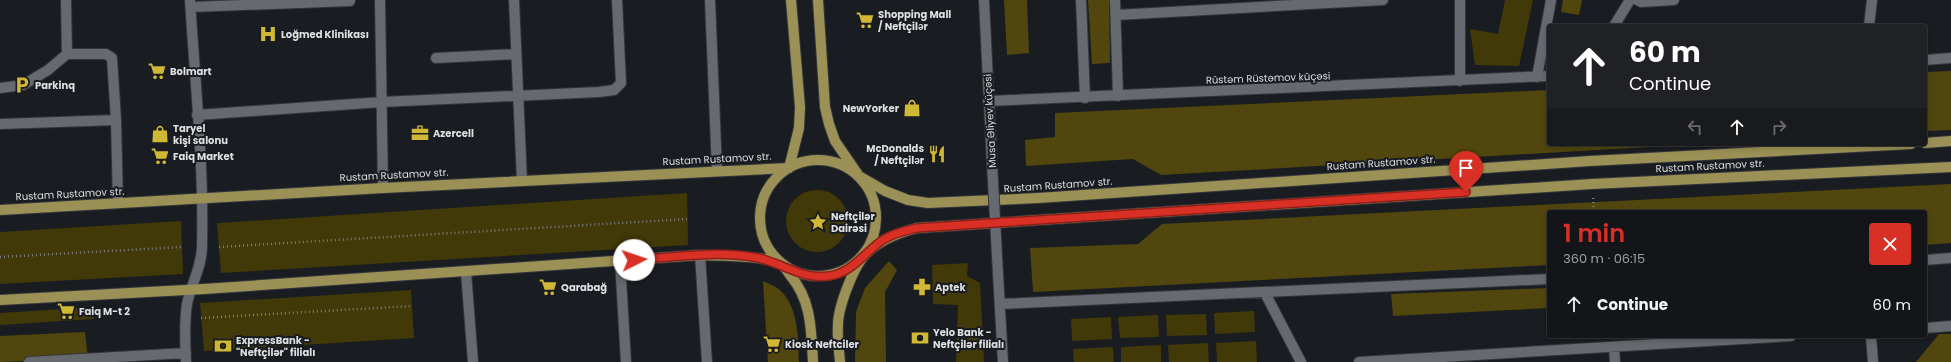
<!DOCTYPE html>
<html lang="en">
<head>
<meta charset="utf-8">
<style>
	body { margin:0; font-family:Poppins,sans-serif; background:#1c1e22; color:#f1f3f6; height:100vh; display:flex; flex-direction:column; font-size:15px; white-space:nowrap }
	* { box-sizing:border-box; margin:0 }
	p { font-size:13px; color:#9d9fa2 }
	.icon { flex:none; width:22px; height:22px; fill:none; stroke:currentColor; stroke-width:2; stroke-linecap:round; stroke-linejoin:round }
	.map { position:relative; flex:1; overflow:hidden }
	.drawer { position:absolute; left:1547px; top:210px; width:380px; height:128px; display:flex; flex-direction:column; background:#131519; border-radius:4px; box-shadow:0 2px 6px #0003,0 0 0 1px #323438 }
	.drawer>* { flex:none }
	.guide { position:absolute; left:1547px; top:24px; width:380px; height:122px; border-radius:4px; box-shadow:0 2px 6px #0003,0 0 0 1px #323438; background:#202124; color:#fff; overflow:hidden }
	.pin { position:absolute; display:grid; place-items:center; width:34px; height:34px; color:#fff; margin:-41px -17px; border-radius:50% 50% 50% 0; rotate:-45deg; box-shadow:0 0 4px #0007 }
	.pin .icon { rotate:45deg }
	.me { position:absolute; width:44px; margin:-22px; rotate:86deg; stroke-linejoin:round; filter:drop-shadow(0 0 3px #0008) }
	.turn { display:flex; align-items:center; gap:14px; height:84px; padding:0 16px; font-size:18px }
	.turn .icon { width:52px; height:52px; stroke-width:2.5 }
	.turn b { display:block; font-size:28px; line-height:34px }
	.lanes { display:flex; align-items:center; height:38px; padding:0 16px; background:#0003; justify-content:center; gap:20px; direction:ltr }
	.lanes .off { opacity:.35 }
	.round { display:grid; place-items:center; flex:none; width:42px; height:42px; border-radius:4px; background:#1c1e22 }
	.summary { display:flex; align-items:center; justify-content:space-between; height:68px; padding:0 16px }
	h1 { font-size:24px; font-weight:600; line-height:30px; color:#d93025 }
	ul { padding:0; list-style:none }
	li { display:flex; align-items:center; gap:12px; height:52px; padding:0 16px }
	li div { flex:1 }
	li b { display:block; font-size:15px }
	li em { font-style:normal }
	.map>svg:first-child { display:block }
	.green { fill:#423908 }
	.forest { fill:#51460d }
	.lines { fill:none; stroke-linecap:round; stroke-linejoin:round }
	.minor-casing { stroke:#35363a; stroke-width:12 }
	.major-casing { stroke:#35363a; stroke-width:12 }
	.path { stroke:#7b7e82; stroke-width:2.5; stroke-dasharray:1 3; stroke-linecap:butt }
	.minor { stroke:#66696f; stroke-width:10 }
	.major { stroke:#9b9055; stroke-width:10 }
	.minor-bridge-casing { stroke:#35363a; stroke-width:12; stroke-linecap:butt }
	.minor-bridge { stroke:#66696f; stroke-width:10 }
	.route-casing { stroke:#8d1f18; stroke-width:10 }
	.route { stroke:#d93025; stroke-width:7 }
	.labels { text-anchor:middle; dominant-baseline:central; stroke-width:4; stroke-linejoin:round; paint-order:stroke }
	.poi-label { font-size:10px; font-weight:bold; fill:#dddfe2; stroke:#191c21; text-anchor:start }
	.street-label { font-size:10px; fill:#dddfe2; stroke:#191c21 }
</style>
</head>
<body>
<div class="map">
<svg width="1951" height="362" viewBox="0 0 1951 362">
	<rect width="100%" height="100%" fill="#191c21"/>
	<path class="green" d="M1505,0H1533L1519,66L1475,65L1470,29L1498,34Z
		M786 221a31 31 0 1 1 62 0a31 31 0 1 1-62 0Z
		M687,193L688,245L221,273L217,223Z
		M181,221L183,274L0,284V232Z
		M968,263L967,276L980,283L984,362H956L958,305L933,304L932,265Z
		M411,290L414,338L204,351L200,303Z
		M94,307V319L0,325V313Z
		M1254,311L1255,332L1215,334L1214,313Z
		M1206,314L1207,335L1167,336L1166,315Z
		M1158,315L1159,337L1120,338L1118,317Z
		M1111,317L1112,339L1072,341L1071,319Z
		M1256,341L1257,362H1217L1216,343Z
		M1208,343L1209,362H1169L1168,345Z
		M1161,345V362H1121V347Z
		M1113,347L1114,362H1074L1073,349Z"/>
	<path class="forest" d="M1004,0H1027L1029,53L1007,55Z
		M1088,0H1109L1110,63L1092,64Z
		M1563,0H1582L1579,15L1561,12Z
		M1951,71V130L1925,131V72Z
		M1549,90V144H1701L1161,175L1133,159L1026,166L1025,140L1055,137V113Z
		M1951,184V243L1925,245V212H1549V265L1033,292L1030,248L1138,244L1162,224Z
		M889,261L897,270L885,292L886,362H855L856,312L865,288Z
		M763,281C769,284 778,287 782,292C799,310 798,340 799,362H768Z
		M1549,288V308L1393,316L1391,294Z
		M85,332L88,359L0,362V336Z
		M1939,334H1951V362H1916Z"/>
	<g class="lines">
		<g class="minor-casing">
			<path id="minor" d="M66,0L67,54
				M380,0L383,188
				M514,0L522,181
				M710,0L717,170
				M984,0L992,163
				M1081,0L1085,98
				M1115,0L1118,96
				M1637,0L1641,2L1674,0
				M191,7L350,1
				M1116,15L1383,0
				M1614,26L1630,0
				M1869,26L1872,0
				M436,58L516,54
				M1925,60L1951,58
				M1537,77L1551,0
				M1460,81V0
				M0,88L23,85L48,70L67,54H106L112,58L116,120L118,203
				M988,101L1549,76
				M197,115L382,102L599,92L614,90L621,83L617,0
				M0,124L116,120
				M700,255L707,362
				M997,256L1003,362
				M1925,260L1951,258
				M620,261L626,362
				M466,272L473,362
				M1265,293L1301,362
				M1000,304L1549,279
				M1925,328L1951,326
				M1871,336L1873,362
				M1614,347L1615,362
				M29,362L186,353
				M186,362C185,343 184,323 187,304C191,284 202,267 202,246C204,164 195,82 190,0
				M1359,362L1791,336"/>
		</g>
		<g class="major-casing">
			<path id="major" d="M818,0L825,107L829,124L835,141L859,176L885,191L908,200L928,203L1038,198L1590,161L1911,144
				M1925,143L1951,141
				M760 218a58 58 0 1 1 116 0a58 58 0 1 1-116 0Z
				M0,210L383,188L789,168L799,128L800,107L791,0
				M0,300L204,289L700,255C720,256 766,255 782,265C785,267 788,272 790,275C812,301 811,330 813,362
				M840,362C839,350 837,337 838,325C838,308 854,263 868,252C882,239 898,233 917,228L1592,184L1951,167"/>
		</g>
		<path class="path" d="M1593,198L1594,212
			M219,247L687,219
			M0,257L182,247
			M201,318L412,306"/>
		<use href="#minor" class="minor"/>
		<use href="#major" class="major"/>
		<g class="minor-bridge-casing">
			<path id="minor-bridge" d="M992,163L997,256"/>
		</g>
		<use href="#minor-bridge" class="minor-bridge"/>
	</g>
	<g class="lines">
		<g class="route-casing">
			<path id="route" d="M634,260C674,257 718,250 758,258C786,264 804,282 834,275C852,271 865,253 880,242C891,234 904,231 917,228L1466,192"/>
		</g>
		<use href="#route" class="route"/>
	</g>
	<defs>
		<g id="supermarket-bare" transform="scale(1.38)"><path d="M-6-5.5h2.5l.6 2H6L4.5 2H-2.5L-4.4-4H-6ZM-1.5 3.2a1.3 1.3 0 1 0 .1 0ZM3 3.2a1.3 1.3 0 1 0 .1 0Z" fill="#d0b736" stroke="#191c21" stroke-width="2.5" paint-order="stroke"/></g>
		<g id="hospital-bare" transform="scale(1.38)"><path d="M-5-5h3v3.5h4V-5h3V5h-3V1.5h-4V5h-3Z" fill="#d0b736" stroke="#191c21" stroke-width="2.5" paint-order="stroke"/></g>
		<g id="parking-bare" transform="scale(1.38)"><path d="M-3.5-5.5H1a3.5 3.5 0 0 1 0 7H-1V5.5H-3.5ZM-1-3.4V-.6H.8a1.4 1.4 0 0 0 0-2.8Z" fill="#d0b736" stroke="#191c21" stroke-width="2.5" paint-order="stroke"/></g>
		<g id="shop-bare" transform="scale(1.38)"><path d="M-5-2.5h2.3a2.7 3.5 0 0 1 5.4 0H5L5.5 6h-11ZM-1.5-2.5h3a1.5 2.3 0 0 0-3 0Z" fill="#d0b736" stroke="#191c21" stroke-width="2.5" paint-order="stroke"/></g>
		<g id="office-bare" transform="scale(1.38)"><path d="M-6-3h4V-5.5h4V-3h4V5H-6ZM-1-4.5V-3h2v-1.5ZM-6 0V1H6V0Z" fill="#d0b736" stroke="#191c21" stroke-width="2.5" paint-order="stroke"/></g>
		<g id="restaurant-bare" transform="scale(1.38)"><path d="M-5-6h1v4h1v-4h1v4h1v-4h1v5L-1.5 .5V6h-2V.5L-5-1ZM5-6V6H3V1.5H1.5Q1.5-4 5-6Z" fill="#d0b736" stroke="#191c21" stroke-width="2.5" paint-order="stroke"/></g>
		<g id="sight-bare" transform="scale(1.38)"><path d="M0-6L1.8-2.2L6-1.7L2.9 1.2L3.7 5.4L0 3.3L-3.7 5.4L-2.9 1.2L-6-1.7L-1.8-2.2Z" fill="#d0b736" stroke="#191c21" stroke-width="2.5" paint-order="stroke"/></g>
		<g id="pharmacy-bare" transform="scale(1.38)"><path d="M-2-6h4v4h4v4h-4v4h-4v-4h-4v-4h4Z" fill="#d0b736" stroke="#191c21" stroke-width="2.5" paint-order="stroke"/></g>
		<g id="bank-bare" transform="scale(1.38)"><path d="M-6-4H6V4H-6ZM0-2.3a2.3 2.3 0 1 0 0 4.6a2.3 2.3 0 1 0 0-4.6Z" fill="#d0b736" stroke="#191c21" stroke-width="2.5" paint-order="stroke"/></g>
	</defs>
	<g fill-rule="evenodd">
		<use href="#supermarket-bare" x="865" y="20"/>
		<use href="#hospital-bare" x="268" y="34"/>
		<use href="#supermarket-bare" x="157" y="71"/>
		<use href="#parking-bare" x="22" y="85"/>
		<use href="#shop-bare" x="912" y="108"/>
		<use href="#office-bare" x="420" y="133"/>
		<use href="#shop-bare" x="160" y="134"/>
		<use href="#restaurant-bare" x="937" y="154"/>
		<use href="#supermarket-bare" x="160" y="156"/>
		<use href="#sight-bare" x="818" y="222"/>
		<use href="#supermarket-bare" x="548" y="287"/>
		<use href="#pharmacy-bare" x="922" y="287"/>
		<use href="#supermarket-bare" x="66" y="311"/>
		<use href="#bank-bare" x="920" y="338"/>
		<use href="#supermarket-bare" x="772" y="344"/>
		<use href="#bank-bare" x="223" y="346"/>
	</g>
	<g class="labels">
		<g class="poi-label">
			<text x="878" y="14">Shopping Mall<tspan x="878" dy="12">/ Neftçilәr</tspan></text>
			<text x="281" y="34">Loğmed Klinikası</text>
			<text x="170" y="71">Bolmart</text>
			<text x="35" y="85">Parkinq</text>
			<text x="899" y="108" text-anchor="end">NewYorker</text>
			<text x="173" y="128">Taryel<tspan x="173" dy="12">kişi salonu</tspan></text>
			<text x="433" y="133">Azercell</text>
			<text x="924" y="148" text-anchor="end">McDonalds<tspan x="924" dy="12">/ Neftçilәr</tspan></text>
			<text x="173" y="156">Faiq Market</text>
			<text x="831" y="216">Neftçilər<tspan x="831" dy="12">Dairəsi</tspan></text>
			<text x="561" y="287">Qarabağ</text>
			<text x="935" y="287">Aptek</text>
			<text x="79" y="311">Faiq M-t 2</text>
			<text x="933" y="332">Yelo Bank -<tspan x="933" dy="12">Neftçilər filialı</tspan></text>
			<text x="236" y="340">ExpressBank -<tspan x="236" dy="12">"Neftçilər" filialı</tspan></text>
			<text x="785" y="344">Kiosk Neftciler</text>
		</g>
		<g class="street-label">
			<text transform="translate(1268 78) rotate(-2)">Rüstəm Rüstəmov küçəsi</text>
			<text transform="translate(990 121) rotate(-93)">Musa Əliyev küçəsi</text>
			<text transform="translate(717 159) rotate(-3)">Rustam Rustamov str.</text>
			<text transform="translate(1381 163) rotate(-4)">Rustam Rustamov str.</text>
			<text transform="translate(1710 166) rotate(-3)">Rustam Rustamov str.</text>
			<text transform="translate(394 175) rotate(-3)">Rustam Rustamov str.</text>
			<text transform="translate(1058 185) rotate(-4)">Rustam Rustamov str.</text>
			<text transform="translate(70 194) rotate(-3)">Rustam Rustamov str.</text>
		</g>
	</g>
</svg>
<div class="pin" style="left:1466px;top:192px;background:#d93025"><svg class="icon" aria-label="arrive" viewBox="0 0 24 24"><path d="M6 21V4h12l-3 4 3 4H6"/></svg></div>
<svg class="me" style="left:634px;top:260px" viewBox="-20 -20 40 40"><circle r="19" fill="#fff"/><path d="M0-13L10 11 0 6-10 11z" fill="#d93025"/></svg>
<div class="guide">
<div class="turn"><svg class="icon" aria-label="ahead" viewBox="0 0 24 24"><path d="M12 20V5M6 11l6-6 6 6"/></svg><div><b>60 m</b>Continue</div></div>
<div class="lanes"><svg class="icon off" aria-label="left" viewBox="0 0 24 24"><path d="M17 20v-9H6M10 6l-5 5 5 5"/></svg><svg class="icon" aria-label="ahead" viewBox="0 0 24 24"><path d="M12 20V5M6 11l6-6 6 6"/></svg><svg class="icon off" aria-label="right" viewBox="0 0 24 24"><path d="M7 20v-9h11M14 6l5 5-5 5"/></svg></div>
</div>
<section class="drawer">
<div class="summary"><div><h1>1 min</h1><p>360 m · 06:15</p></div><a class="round" style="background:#d93025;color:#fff"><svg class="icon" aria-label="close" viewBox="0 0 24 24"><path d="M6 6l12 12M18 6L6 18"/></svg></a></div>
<ul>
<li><svg class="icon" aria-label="ahead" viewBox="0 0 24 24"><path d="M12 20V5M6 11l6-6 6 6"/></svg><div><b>Continue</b></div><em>60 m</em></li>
</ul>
</section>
</div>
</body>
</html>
